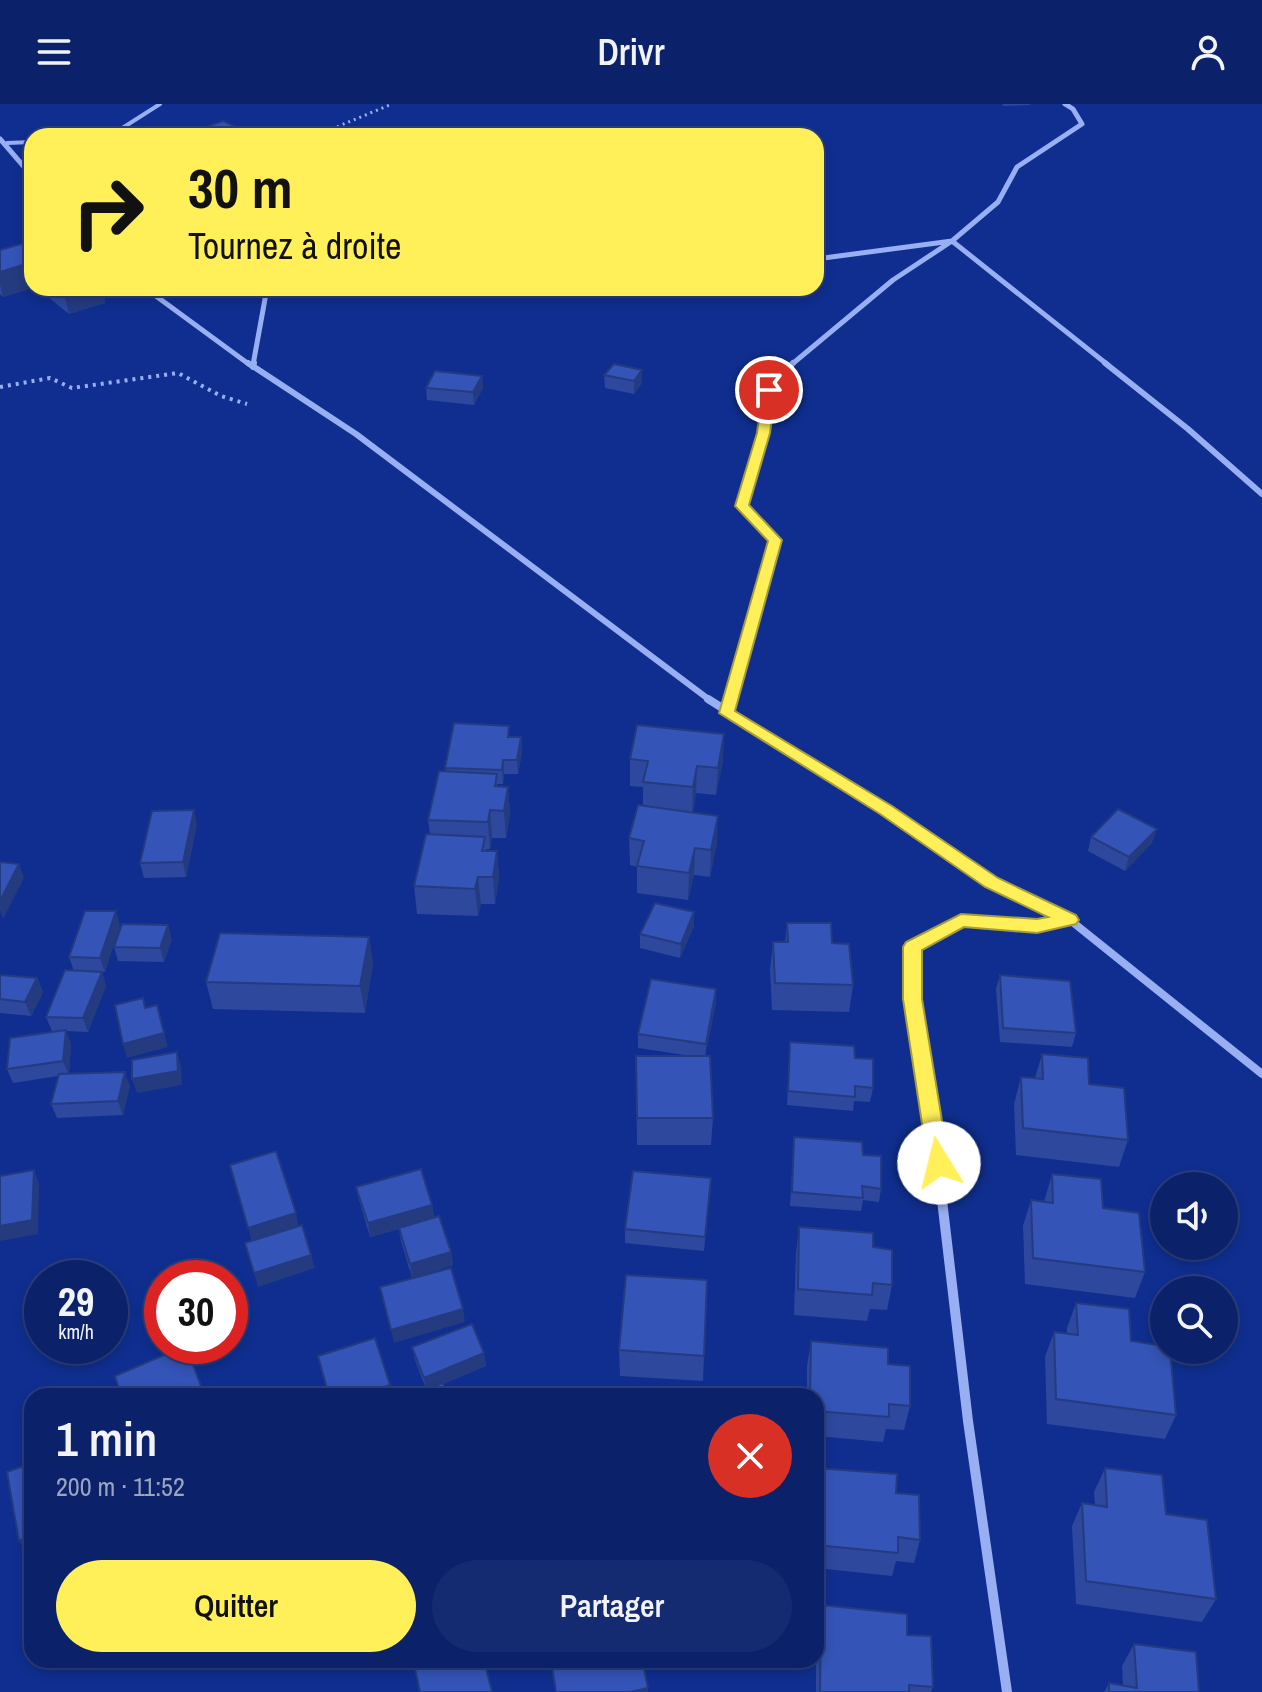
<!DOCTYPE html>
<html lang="fr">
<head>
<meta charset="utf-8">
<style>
	body { margin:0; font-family:"Archivo Narrow",sans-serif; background:#142a71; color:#f1f3f6; height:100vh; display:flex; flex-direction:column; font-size:30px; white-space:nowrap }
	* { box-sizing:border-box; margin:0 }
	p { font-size:26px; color:#9aa4c1 }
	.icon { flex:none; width:44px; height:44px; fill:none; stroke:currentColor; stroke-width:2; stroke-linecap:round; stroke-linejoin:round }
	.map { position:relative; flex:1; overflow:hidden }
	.side { position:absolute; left:24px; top:1284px; width:800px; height:280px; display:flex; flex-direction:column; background:#0b226b; border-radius:24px; box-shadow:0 4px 12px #0003,0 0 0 2px #2b3f7e }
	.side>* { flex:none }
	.guide { position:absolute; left:24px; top:24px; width:800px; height:168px; border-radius:24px; box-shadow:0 4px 12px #0003,0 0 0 2px #2b3f7e; background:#fff05a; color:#111; overflow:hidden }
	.fabs { position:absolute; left:1150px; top:1068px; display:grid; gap:16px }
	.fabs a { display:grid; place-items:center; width:88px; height:88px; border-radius:50%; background:#0b226b; box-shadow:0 4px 12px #0003,0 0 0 2px #2b3f7e; font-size:40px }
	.speed { position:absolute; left:24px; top:1156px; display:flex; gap:16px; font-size:40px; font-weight:700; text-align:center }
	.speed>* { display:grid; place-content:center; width:104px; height:104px; border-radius:50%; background:#0b226b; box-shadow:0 4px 12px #0003,0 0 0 2px #2b3f7e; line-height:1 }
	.speed small { font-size:20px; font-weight:400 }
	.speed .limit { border:12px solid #d22; background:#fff; color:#111 }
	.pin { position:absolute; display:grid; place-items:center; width:68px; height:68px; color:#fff; margin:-34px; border:4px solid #fff; border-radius:50%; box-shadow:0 2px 8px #0007 }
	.me { position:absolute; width:88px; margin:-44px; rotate:351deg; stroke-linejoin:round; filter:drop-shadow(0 0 6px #0008) }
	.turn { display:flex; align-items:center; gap:28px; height:168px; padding:0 32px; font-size:36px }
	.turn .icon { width:104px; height:104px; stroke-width:2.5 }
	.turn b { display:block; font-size:56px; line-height:68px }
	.round { display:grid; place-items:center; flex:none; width:84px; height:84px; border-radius:42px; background:#142a71 }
	.summary { display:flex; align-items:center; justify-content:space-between; height:136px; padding:0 32px }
	h1 { font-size:48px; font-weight:600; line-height:60px }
	.cta { display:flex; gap:16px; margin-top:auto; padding:16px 32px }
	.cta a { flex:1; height:92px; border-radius:48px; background:#fff05a; color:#111; font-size:32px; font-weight:600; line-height:92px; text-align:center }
	.cta a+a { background:#142a71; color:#f1f3f6 }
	header { display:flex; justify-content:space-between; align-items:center; height:104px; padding:0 32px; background:#0b226b; font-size:36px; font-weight:600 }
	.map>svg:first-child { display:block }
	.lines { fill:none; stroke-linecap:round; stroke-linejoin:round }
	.path-far1 { stroke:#98aff3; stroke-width:3; stroke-dasharray:2 4; stroke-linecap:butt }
	.path { stroke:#98aff3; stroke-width:4; stroke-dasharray:3 5; stroke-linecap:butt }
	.lane { stroke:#98aff3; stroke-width:4 }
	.street-far3 { stroke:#98aff3; stroke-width:5 }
	.street-far2 { stroke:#98aff3; stroke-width:6 }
	.street-far1 { stroke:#98aff3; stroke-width:8 }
	.street { stroke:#98aff3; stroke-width:10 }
	.wall { fill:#2d489d }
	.shaded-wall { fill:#243b80 }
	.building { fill:#3454b7; stroke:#243b80; stroke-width:2 }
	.route { fill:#fff05a; stroke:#a69c3a; stroke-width:2 }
</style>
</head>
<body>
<header><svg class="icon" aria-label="menu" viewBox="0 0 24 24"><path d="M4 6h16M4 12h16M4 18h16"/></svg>Drivr<svg class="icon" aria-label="person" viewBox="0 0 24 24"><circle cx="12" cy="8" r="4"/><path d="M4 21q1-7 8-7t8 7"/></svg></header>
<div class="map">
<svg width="1262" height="1588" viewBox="0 0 1262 1588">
	<rect width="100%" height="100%" fill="#0f2e8f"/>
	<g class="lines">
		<path class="path-far1" d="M315,32L392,0"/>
		<path class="path" d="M0,283L50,274L72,284L178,269L221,292L247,300"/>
		<path class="lane" d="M100,32L113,30L160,0
			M7,39L32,38"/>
		<path class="street-far3" d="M0,35L32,72
			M816,155L952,137L1108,261
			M145,184L250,261
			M253,261L267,184
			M791,261L893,176L952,137L998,98L1017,63L1082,20L1073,5L1065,0"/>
		<path class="street-far2" d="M248,259L356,330L711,597
			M1105,259L1188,325L1262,390
			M253,263L254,259
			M730,597L775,436L742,402L763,329L769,286L793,259"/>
		<path class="street-far1" d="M708,595L886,706L992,778L1070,816L1262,970
			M727,609L731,595
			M934,1030L912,895L913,843L961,817L1037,822L1069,816"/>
		<path class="street" d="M934,1028L968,1317L1007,1588"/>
	</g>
	<path class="wall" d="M1002,0H1030V1L1003,2Z
		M198,26H243L244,32H199Z
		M32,137V184L3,193L0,190V146Z
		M37,184H102L105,199L69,210Z
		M614,260L642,279L634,290L605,284L604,271Z
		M482,272L483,284L474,301L427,296L426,284Z
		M510,633H521L522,648L518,670H504L503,680H497L498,682L508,683L510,710L506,734H492L490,745H486V747H497L499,774L495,800H481L478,812L417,810L414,782L430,730L428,716L446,668L445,664Z
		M630,655L723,657L716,691L696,689L693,708L717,739L710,773L694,771L688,796L637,789V763L630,761L629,734L643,701V683L630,682Z
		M197,720L186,773L144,774L140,759Z
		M1091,733L1152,739L1125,767L1088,747Z
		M694,808V822L680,854L640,844V830Z
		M787,819L832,839L853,881L849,908L772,906L770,865L773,838H785Z
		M120,821L105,868H94H102L106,882L88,928L66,927L71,940L69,970L130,982L123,1011L57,1014L51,1000L58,972L13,979L7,965L60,927H52L46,913L74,867L69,853Z
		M369,833L373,860L365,909L213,905L206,878Z
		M172,835L164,858L118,857L114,843Z
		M0,871L37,874L43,888L31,912L0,909Z
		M1000,871L1076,929L1072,943L1000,938L996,885Z
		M716,899L705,952L713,1014L711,1041H637L636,952H691L638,944V930Z
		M790,938L855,954L873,984L870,998L854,997L853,1007L787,1001Z
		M1042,950L1089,980L1128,1036L1119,1063L1016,1051L1014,1000L1021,973L1035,974Z
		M794,1033L863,1051L881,1085L879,1098L863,1096L861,1107L790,1102Z
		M1052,1070L1103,1104L1145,1168L1135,1194L1025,1180L1023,1122L1031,1096L1044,1098Z
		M711,1074L704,1147L625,1139V1125Z
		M356,1083L432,1101L434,1113L451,1148L453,1161L412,1174L401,1137L399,1125L370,1133L359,1096Z
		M799,1123L873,1143L892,1181L887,1206L870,1205L867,1217L794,1211L796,1149Z
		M707,1176L703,1277L620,1272L619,1246Z
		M1076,1199L1131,1237L1176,1311L1165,1335L1047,1320L1045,1253L1054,1228L1067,1230V1224Z
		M811,1237L888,1260L910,1302L904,1326L886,1325L883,1338L816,1332V1292H807V1262Z
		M412,1243L484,1249L486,1262L443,1280L426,1285L415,1256Z
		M816,1364L896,1389L920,1436L914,1459L896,1457L892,1472L816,1464Z
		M1105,1364L1166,1410L1216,1495L1202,1518L1076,1500L1072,1422L1082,1399L1095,1401L1094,1388Z
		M821,1501L907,1531L933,1583L931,1588H816V1524Z
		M1134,1540L1199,1588H1104L1109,1579L1123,1582L1122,1562Z"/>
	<path class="shaded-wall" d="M243,26L244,32H227Z
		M29,159L32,170V184L3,193L0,180V168Z
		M70,184H102L105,199L69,210L63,186Z
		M642,266V279L634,290V277Z
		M482,272L483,284L474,301L473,288Z
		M724,630L723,657L716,691L718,664Z
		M521,633L522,648L518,670L517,656Z
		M503,656L504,670L503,680L502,666Z
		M697,662L696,689L692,711L693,683Z
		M508,683L510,710L506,734L504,707Z
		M194,706L197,720L186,773L183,758Z
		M490,706L492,734L490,745L488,718Z
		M718,712L717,739L710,773L711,746Z
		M1157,725L1152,739L1125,767L1129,753Z
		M695,744L694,771L688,796L689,769Z
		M497,747L499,774L495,800L493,773Z
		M19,760L24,774L3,815L0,806V797Z
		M478,773L481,800L478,812L475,785Z
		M116,807L120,821L105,868L100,854Z
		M694,808V822L680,854L681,840Z
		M168,821L172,835L164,858L160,844Z
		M369,833L373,860L365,909L360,882Z
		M102,868L106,882L88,928L83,914Z
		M37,874L43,888L31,912L25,898Z
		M716,885V899L705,954L706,940Z
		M157,901L168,943L127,954L123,940Z
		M66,926L71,940L69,971L63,957Z
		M177,948L181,962L182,981L137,989L132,975Z
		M125,968L130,982L123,1011L118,997Z
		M34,1066L39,1079L38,1130L0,1137V1122Z
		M432,1101L434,1115L370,1133L368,1119Z
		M296,1109L299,1123L252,1138L248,1124Z
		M451,1148L453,1161L412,1174L410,1160Z
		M311,1151L315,1164L258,1183L254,1169Z
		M463,1205L465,1218L394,1239L391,1226Z
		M484,1249L486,1262L426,1287L424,1274Z
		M390,1281L392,1292H356Z
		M201,1282L205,1292H178Z
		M32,1432V1460L19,1437Z
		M648,1584V1588H630Z"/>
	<path class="building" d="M223,17L243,26L227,32H212L198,26Z
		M32,137V162L29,159L0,168V146Z
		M614,260L642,266L634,277L604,271Z
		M435,267L482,272L473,288L426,284Z
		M454,619L509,622L508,633H521L517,656H503L502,666L445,664Z
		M637,621L724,630L718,664L697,662L693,683L643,678L648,657L630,655Z
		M439,667L497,670L495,682L508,683L504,707L490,706L488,718L428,716Z
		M638,701L718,712L711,746L695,744L689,769L637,762L644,737L629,734Z
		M1118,705L1157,725L1129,753L1091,733Z
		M194,706L183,758L140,759L152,707Z
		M426,730L485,733L482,747H497L493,773H478L475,785L414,782Z
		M0,758L19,760L0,797Z
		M655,799L694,808L681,840L640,830Z
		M85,807H116L100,854L69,853Z
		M787,819H831L832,839L849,840L853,881L775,879L773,838H788Z
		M122,820L168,821L160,844L114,843Z
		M220,829L369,833L360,882L206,878Z
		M65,866L102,868L83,914L46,913Z
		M0,871L37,874L25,898L0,895Z
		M1000,871L1070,877L1076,929L1003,924Z
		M651,875L716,885L706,940L638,930Z
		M143,894L145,904L157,901L164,929L123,940L115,901Z
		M66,926L63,957L7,965L10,934Z
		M790,938L854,942L855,954L873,955V984L855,982V993L788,987Z
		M177,948L178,967L132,975V956Z
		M1042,950L1088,954L1089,980L1124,984L1128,1036L1023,1024L1021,973L1043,975Z
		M636,952H710L713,1014H637Z
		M125,968L118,997L51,1000L59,970Z
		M794,1033L862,1038L863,1051L881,1052V1085L862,1082L863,1094L792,1088Z
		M276,1047L296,1109L248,1124L230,1061Z
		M421,1065L432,1101L368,1119L356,1083Z
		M34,1066L32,1116L0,1122V1072Z
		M633,1067L711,1074L705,1133L625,1125Z
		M1052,1070L1101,1075L1103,1104L1139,1109L1145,1168L1033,1154L1031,1096L1053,1099Z
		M439,1112L451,1148L410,1160L399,1124Z
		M302,1121L311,1151L254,1169L245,1139Z
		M799,1123L873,1129V1143L892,1146V1181L873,1179L872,1191L798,1185Z
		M451,1164L463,1205L391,1226L380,1183Z
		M626,1171L707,1176L704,1252L619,1246Z
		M1076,1199L1129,1205L1131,1237L1164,1242V1246H1170L1176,1311L1056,1295L1054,1228L1078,1231Z
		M472,1220L484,1249L424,1274L412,1243Z
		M375,1234L390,1281L356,1292H329L318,1252Z
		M811,1237L888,1244V1260L910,1262V1302L889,1300V1313L816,1307V1292H810Z
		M185,1242H186L201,1282L178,1292H121L115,1272Z
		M443,1279L447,1292H411V1290Z
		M32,1359V1432L19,1437L7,1368Z
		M816,1364L897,1370L896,1389L919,1391L920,1436L898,1433V1449L816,1441Z
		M1105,1364L1162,1371L1166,1410L1207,1416L1216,1495L1086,1477L1082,1399L1107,1403Z
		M821,1501L907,1510V1531L931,1532L933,1583L909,1581V1588H820Z
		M1134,1540L1196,1548L1199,1588H1109V1579L1137,1584Z
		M413,1556H484L492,1588H420Z
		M551,1556H642L648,1584L630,1588H556Z"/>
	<path class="route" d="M769,282L776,286L770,329L749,401L782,436L735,607L892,702L998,774L1076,811L1079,816L1076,820L1037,829L964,823L922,846V895L949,1059L946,1065L939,1068L931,1065L928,1059L903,895V843L906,838L961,810L1037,815L1048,813L985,783L880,710L719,609L768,437L735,402L757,329L763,286Z"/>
</svg>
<div class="fabs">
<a><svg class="icon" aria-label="sound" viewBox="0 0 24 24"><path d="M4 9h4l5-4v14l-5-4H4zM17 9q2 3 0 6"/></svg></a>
<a><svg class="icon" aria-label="search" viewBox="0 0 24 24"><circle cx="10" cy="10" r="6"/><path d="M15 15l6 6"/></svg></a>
</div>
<div class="speed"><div>29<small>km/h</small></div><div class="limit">30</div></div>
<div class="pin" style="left:769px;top:286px;background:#d93025"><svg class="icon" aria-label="arrive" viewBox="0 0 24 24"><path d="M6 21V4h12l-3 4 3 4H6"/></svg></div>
<svg class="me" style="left:939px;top:1059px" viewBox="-20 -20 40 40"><circle r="19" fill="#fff"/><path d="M0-13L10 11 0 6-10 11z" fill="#fff05a"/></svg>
<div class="guide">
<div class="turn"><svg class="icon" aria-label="right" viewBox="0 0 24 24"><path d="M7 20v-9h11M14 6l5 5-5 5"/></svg><div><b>30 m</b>Tournez à droite</div></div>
</div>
<section class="side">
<div class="summary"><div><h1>1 min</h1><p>200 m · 11:52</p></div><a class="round" style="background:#d93025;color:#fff"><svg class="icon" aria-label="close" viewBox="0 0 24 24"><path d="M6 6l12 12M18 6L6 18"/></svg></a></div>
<div class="cta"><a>Quitter</a><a>Partager</a></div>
</section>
</div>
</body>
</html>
